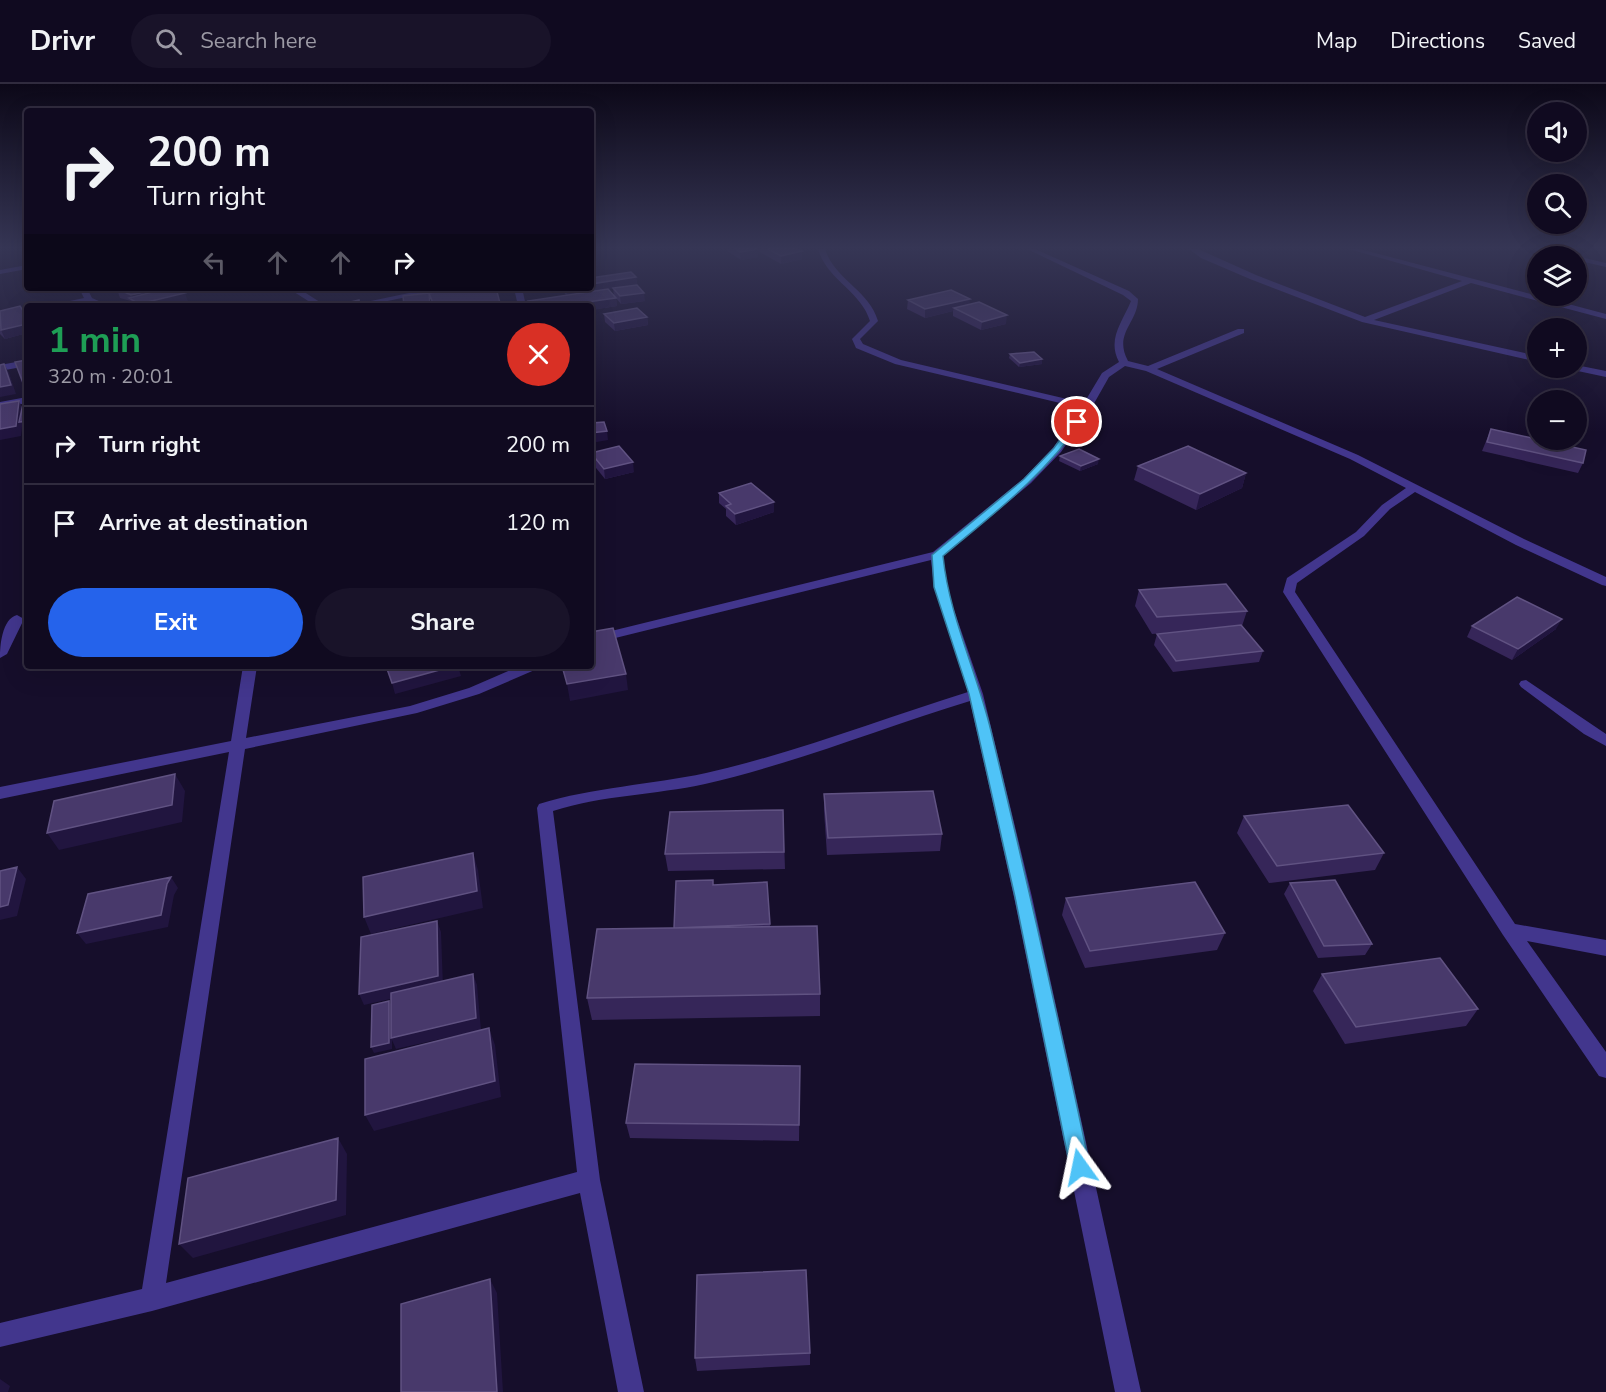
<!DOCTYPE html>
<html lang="en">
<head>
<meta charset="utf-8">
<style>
	body { margin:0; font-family:"Nunito Sans",sans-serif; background:#191329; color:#f1f3f6; height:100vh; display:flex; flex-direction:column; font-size:22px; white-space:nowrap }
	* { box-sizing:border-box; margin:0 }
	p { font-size:20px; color:#9c9aa5 }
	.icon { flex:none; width:33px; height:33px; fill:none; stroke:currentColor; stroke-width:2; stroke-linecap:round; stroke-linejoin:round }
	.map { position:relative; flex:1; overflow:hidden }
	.panel { position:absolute; left:24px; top:219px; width:570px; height:366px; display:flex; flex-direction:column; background:#100a20; border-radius:6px; box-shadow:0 6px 24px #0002,0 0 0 2px #302b3e }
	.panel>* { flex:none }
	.hud { position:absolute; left:24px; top:24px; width:570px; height:183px; border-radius:6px; box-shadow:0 6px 24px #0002,0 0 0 2px #302b3e; background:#100a20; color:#f1f3f6; overflow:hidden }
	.controls { position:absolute; left:1527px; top:18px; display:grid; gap:12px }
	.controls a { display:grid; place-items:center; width:60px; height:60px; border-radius:50%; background:#100a20; box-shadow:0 6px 24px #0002,0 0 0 2px #302b3e; font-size:30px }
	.pin { position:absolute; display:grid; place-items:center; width:51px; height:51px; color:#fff; margin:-26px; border:3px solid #fff; border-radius:50%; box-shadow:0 2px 6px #0007 }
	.me { position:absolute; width:66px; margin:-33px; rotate:348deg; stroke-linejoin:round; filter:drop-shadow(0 0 4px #0008) }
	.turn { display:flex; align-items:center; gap:21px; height:126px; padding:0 24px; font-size:27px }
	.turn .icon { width:78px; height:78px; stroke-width:2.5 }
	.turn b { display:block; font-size:42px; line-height:51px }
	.lanes { display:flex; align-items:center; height:57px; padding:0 24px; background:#0003; justify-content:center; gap:30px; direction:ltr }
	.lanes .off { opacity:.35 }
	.round { display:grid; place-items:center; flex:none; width:63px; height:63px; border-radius:32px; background:#191329 }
	.headline { display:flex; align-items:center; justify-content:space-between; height:102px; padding:0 24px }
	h1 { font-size:36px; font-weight:700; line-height:45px; color:#1e9e55 }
	.primary-button { display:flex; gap:12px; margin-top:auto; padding:12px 24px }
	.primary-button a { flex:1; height:69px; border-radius:36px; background:#2563eb; color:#fff; font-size:24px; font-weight:700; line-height:69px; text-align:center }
	.primary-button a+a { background:#191329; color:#f1f3f6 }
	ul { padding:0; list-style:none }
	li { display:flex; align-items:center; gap:18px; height:78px; padding:0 24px; border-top:2px solid #302b3e }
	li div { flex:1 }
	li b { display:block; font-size:22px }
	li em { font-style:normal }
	header { display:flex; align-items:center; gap:36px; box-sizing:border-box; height:84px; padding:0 30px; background:#100a20; border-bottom:2px solid #302b3e }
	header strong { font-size:28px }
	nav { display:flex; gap:33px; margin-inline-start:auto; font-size:21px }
	.search { width:420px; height:54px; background:#191329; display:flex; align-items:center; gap:15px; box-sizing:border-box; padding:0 21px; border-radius:33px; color:#9c9aa5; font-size:22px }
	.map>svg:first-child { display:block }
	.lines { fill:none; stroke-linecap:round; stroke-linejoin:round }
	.minor { fill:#42368d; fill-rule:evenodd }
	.wall { fill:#362659; fill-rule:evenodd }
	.shaded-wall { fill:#21153f }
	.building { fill:#48396b; stroke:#605282; stroke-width:1.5 }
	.route { fill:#4fc3f7; stroke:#337fa1; stroke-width:1.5 }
</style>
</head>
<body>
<header>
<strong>Drivr</strong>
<div class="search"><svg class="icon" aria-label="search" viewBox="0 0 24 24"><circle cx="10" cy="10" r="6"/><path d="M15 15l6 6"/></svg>Search here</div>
<nav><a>Map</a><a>Directions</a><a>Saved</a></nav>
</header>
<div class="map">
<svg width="1606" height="1308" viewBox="0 0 1606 1308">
	<rect width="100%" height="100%" fill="#160e2b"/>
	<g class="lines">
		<path class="minor" d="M818,165H825C835,196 869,206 878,237L860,255L863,260L901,276L1084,319L1102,289L1119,278C1107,255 1122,239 1131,217L1123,211L1027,165H1035L1129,207L1138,215C1138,239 1113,249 1128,277L1148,282L1238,245H1244V249L1157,285L1358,371L1524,455L1606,493V502L1602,501L1516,461L1415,408L1390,425L1364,452L1297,499L1295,508L1515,840L1606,856V872L1527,857L1606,968V994L1599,992L1503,851L1283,508L1287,494L1356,448L1382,421L1406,404L1350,375L1146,287L1125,282L1109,293L1092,323L1061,368L1031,399L943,472L946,503L983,610L1032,813L1141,1308H1115L1014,813L970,617C882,644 796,679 705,700C655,711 603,711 553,727L600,1096L644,1308H618L580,1109L152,1227L0,1263V1239L142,1205L229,668L0,715V703L231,657L243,582H257L246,654L410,622L469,604L520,582H539L537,585L479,610L417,629L245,665L166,1199L577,1088L537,724L539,720C594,703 650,701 706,689C795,669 881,635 968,608L934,503L931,476L591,560V552L933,468L1023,395L1053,364L1081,324L895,280L856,264L852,255L870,237C861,207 827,196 818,165Z
			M1189,165H1198L1256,191L1365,233L1462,197L1349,165H1360L1606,230V235L1471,199L1374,236L1538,272V278L1362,238L1250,195L1201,174Z
			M1534,165H1547L1574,172H1562Z
			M1573,172H1576L1606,179V183L1576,176V172Z
			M27,181V185L0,190V186Z
			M79,204H87L92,214L110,222H98L88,218L46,222L84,214Z
			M288,204H298L326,222H316Z
			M433,204H449L364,222H347Z
			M514,204H522L526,222H518Z
			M27,224V228L0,232V228Z
			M27,276V282L0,287V281Z
			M1576,281L1606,287V293L1573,286L1572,284H1576Z
			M27,313V319L0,324V318Z
			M17,531L24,535L7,570L0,574C0,561 2,535 17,531Z
			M1526,596L1606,650V662L1584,650L1521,603L1519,600L1521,597Z"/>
	</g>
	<path class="wall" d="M20,165H27V172Z
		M726,165H797L802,175L781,180L758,167V173L741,176L726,166Z
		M636,193L637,201L645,217L621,220L616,214L617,222L591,226V222H529L528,217L566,211L563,207L562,204H591ZM609,205H613L614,212Z
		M199,204L182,208L188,218L169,222H133L131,217L120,214L117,205Z
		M908,216L969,220L1006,240L981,246L953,232V227L925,234L907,225Z
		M0,227L27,233V249L5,255L0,250Z
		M604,230L647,233L648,241L615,247L605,238Z
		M1010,270L1042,275V280L1019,283L1009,274Z
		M1491,345L1583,379L1578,389L1482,367Z
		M591,369L634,388L605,395L592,379Z
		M1060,372L1098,380L1080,387L1059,377Z
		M1138,382L1246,389L1242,404L1196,426L1134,396Z
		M719,409L774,428L736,441L726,432V425L719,419Z
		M1139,506L1247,527L1242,542L1263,567L1259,578L1173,588L1154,561L1157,550L1177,548L1152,550L1135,522Z
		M1472,542L1556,545L1512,576L1467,553Z
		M824,710L942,750L940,767L827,771L824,727Z
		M783,726L785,785L668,787L665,770Z
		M1244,732L1384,769L1375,786L1269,799L1237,749Z
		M767,798L770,842L820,910V932L592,936L587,914L674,844L713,801Z
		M1290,799L1372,860L1365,871L1318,874L1284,810Z
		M1066,814L1225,849L1217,866L1085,884L1062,831Z
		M1322,890L1478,925L1466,942L1345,960L1313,907Z
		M800,982L799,1057L630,1054L626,1039Z
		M810,1269V1281L697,1287L695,1274Z"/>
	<path class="shaded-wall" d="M758,165V173L741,176L740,168Z
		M802,167V175L781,180V172Z
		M636,193L637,201L567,212L566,204H591V200Z
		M177,204H199L178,208Z
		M159,205L163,213L134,217L131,211Z
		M185,209L188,218L169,222H140L139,220Z
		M644,209L645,217L621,220L620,212Z
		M616,214L617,222L591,226V222H559Z
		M970,215L969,224H954L953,227L925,234V225Z
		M500,219L501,222H470Z
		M1007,231L1006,240L981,246L982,238Z
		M647,233L648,241L615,247L614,239Z
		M27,240V249L5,255L1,246Z
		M1042,275V280L1019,283L1020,279Z
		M4,280L9,289L16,310L0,313V303Z
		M27,298V307L23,299Z
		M19,317L24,327L27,337V347L24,348L22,343L21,352L0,356V345Z
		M607,347L608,356L591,359V349Z
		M1099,375L1098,380L1080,387L1081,382Z
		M633,378L634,388L605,395L604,385Z
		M1246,389L1242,404L1196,426L1200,410Z
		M774,418V428L736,441L735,430Z
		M1562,535L1556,545L1512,576L1518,565Z
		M454,582H458L461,592L395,610L392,599Z
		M626,590L628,606L570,617L567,600Z
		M175,690L185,707L182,738L59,766L47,749Z
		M473,769L478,786L483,824L371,850L364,833Z
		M17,783L26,795L17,832L0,836V823Z
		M171,793L178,804L174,811L168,843L86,860L77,849L167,800Z
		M437,837L441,848L443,903L364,921L359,910Z
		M473,890L477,901L481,946L396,965L392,956V965L374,969L371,963L389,917L392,922Z
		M489,944L495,961L501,1013L374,1047L365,1031Z
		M338,1054L347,1070L346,1131L193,1174L179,1160Z
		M490,1195L497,1209L503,1308H497Z
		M0,1295L10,1302L8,1308H0Z"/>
	<path class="building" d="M735,165H758L740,168Z
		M768,165H797L802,167L781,172Z
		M631,188L636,193L591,200V194Z
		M637,201L644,209L620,212L613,204Z
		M122,204H158L159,205L131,211L117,205Z
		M168,204H176L185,209L139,220L129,214Z
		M466,204H496L500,219L470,222H434L429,209Z
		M608,205L616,214L559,222H532L528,217Z
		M951,206L970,215L925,225L908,216Z
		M429,209L430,222H404L403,212Z
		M359,216L360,222H334Z
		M979,218L1007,231L982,238L954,224Z
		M20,222L27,233V240L1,246L0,227Z
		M637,224L647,233L614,239L604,230Z
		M1034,268L1042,275L1020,279L1010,270Z
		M27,276V298L23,299L15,278Z
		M4,280L11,301L0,303V281Z
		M27,310V337L19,338L25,311Z
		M19,317L16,342L0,345V320Z
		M604,338L607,347L591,349V339Z
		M1491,345L1586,366L1583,379L1487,358Z
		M619,362L633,378L604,385L591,369Z
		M1188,362L1246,389L1200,410L1138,382Z
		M1079,365L1099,375L1081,382L1060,372Z
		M751,399L774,418L735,430L726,422L731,420L719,409Z
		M1226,500L1247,527L1157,533L1139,506Z
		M1517,513L1562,535L1518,565L1472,542Z
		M1241,541L1263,567L1176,577L1157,550Z
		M613,544L626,590L567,600L562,582H591V548Z
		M386,582H454L392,599Z
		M175,690L172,721L47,749L54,717Z
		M933,707L942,750L828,754L824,710Z
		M1348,721L1384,769L1277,782L1244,732Z
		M783,726L784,768L665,770L670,728Z
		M473,769L477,807L364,833L363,793Z
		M17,783L8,821L0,823V787Z
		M171,793L167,800L161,831L77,849L88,810Z
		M713,796V801L767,798L770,840L674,844L676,797Z
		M1335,796L1372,860L1324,862L1290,799Z
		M1195,798L1225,849L1090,867L1066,814Z
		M437,837L438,892L359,910L361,853Z
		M817,842L820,910L587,914L597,845Z
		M1440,874L1478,925L1356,943L1322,890Z
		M473,890L476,934L391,954V909Z
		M389,917V959L371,963L372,921Z
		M489,944L495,997L365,1031V975Z
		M635,980L800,982L799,1041L626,1039Z
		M338,1054L336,1116L179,1160L188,1094Z
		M806,1186L810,1269L695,1274L697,1191Z
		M490,1195L497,1308H401V1220Z"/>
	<linearGradient id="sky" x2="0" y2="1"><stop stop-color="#0c0818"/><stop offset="0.47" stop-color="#363655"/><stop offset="1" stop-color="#363655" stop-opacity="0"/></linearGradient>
	<rect width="1606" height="348" fill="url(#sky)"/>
	<path class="route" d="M1074,336L1081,338C1044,392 993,430 943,472C949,532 977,588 991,647C1026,792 1059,937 1090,1083L1087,1090L1080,1093L1073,1090L1070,1083L1015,813L969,610L934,503L932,471L1024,395L1054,364Z"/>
</svg>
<div class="controls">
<a><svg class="icon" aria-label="sound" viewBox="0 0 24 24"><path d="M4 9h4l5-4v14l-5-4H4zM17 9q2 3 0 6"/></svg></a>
<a><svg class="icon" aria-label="search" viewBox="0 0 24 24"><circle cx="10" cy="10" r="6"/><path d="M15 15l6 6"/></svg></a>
<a><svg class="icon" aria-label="layers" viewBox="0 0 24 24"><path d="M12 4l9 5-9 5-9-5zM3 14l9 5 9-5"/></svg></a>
<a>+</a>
<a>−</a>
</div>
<div class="pin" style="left:1077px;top:338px;background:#d93025"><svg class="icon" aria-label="arrive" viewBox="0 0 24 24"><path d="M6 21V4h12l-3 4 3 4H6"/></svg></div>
<svg class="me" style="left:1080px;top:1083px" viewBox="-20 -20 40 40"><path d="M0-17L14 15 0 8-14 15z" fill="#4fc3f7" stroke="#fff" stroke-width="4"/></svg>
<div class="hud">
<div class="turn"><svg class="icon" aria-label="right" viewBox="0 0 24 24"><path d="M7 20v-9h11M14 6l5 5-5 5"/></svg><div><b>200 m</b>Turn right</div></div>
<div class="lanes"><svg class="icon off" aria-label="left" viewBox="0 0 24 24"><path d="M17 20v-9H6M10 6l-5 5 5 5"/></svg><svg class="icon off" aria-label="ahead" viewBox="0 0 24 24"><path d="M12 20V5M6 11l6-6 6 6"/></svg><svg class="icon off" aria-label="ahead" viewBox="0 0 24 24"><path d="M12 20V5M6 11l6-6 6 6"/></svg><svg class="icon" aria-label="right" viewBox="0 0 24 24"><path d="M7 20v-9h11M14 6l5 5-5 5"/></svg></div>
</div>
<section class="panel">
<div class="headline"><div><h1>1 min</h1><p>320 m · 20:01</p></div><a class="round" style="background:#d93025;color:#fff"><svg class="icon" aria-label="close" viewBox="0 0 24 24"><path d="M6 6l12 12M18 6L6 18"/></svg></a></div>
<ul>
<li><svg class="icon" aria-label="right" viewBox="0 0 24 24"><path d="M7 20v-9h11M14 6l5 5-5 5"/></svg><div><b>Turn right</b></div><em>200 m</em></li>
<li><svg class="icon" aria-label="arrive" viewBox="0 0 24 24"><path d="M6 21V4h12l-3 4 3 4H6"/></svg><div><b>Arrive at destination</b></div><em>120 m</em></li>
</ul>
<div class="primary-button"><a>Exit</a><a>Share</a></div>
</section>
</div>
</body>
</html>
